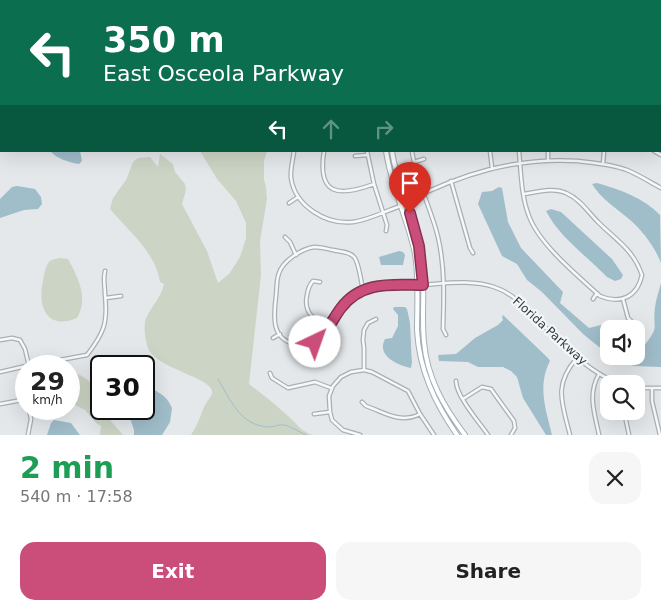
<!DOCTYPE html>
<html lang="en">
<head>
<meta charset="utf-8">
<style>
	body { margin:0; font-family:"DejaVu Sans",sans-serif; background:#f6f6f6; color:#222; height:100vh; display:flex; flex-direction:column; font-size:19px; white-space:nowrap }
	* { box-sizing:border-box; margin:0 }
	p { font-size:16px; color:#767676 }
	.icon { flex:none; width:28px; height:28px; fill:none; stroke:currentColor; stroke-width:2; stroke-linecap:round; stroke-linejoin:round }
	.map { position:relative; height:435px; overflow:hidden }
	.side { display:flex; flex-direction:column; background:#fff; flex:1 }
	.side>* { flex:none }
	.top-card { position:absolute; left:0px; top:0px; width:661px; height:152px; box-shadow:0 5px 20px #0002; background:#0b6e4f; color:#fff; overflow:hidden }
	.buttons { position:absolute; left:600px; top:320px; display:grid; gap:10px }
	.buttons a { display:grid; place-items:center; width:45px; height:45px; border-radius:10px; background:#fff; box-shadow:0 5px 20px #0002; font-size:25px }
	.speed { position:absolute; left:15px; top:355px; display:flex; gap:10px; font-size:25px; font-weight:700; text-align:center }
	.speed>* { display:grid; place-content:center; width:65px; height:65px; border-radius:50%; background:#fff; box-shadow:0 5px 20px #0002; line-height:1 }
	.speed small { font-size:12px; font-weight:400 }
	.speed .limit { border:2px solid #111; border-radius:8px; background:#fff; color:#111 }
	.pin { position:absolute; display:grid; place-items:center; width:42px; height:42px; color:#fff; margin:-51px -21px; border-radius:50% 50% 50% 0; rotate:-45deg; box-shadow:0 0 5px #0007 }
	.pin .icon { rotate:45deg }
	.me { position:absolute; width:55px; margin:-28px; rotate:42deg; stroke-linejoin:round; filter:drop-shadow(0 0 4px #0008) }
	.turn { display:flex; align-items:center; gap:18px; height:105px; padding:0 20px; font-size:22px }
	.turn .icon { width:65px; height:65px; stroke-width:2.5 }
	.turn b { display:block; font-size:35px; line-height:42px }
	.lanes { display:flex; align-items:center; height:48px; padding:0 20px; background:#0003; justify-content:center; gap:25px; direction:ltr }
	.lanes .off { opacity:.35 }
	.round { display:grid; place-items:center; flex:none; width:52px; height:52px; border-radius:15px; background:#f6f6f6 }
	.overview { display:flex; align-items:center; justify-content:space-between; height:85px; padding:0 20px }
	h1 { font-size:30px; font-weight:700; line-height:38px; color:#1e9e55 }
	.button { display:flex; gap:10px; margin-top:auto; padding:10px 20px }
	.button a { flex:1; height:58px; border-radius:15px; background:#cb4e7a; color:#fff; font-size:20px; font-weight:700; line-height:58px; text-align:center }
	.button a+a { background:#f6f6f6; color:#222 }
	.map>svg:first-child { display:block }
	.green { fill:#ccd5c5 }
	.water { fill:#a0bdca }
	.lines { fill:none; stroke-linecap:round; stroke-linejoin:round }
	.stream { stroke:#a0bdca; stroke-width:1 }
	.minor-casing { stroke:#a9b0b5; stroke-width:5 }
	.tertiary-casing { stroke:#a9b0b5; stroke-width:5 }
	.primary-casing { stroke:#a3afb7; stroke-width:6 }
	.minor { stroke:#f6f8f9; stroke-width:2.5 }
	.tertiary { stroke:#f6f8f9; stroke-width:2.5 }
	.primary { stroke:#fff; stroke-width:4 }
	.route-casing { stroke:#84334f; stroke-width:12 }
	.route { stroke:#cb4e7a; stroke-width:9 }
	.labels { text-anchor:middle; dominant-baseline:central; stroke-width:4.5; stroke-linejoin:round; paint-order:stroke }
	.street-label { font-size:12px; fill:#2c3943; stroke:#f4f7f8 }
</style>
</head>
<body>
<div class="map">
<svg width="661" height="435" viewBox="0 0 661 435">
	<rect width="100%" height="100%" fill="#e4e8eb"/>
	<path class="green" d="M200,151H267L264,161V179L266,187L267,199L260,241L261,275L249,384C262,394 276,405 288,416C298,424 299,430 312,435H191C197,426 200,417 204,407C206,403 210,398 212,394C217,377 151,369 147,345C145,339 144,328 145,322C147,311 161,299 164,284L160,282C155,251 129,232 110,209L113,198L126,180L133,162L138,158L150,157L158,167L160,154L173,164L175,172L185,184L186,190L182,204L207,251L218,283L229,274L240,257L246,238V223L236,201L217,179Z
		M60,258L68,259C78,277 89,299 77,318C47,331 37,306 43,281C44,275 45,267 49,262C52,259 56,259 60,258Z
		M69,370C88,378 101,386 101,409H105L110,420L123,435H100L101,426L96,423L85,410L69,402Z"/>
	<path class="water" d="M50,151H80L82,161L79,164C67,162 58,159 50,151Z
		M597,183C619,189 644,198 660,215L661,263C655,247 642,230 629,219C616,208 601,199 592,184Z
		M17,186L35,189L41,197L42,204L38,209L24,210L0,218V199L12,187Z
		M499,187L502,188L508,222L521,248L563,292L560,303L589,328L605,324L609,334V355L583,334L542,292L527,280L517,264L502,256L478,204L482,192L492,191Z
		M551,209L561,212L612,259L623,275L621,279L615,281L607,277C587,256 560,238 546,211Z
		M399,251L403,252L405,255L403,265H381L379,257Z
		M661,283V367L634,366L612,356H636V346L643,347C661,325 652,330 655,307C656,299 659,291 661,283Z
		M394,307H405L407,309C408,314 410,321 410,325C411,338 411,351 412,363L411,368C398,365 376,356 385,339L392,338L398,326V315L393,309Z
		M503,315L548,358L550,361C537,386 546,410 552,435H546L523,398L517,377L511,371L503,367H478L468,362L439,361L438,355L456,354L475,338L498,325L503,320L502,317Z
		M144,386C157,391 166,394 172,408L170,422L162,435H134V430L127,409H144Z
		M54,420L71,423L80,435H47L51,423Z"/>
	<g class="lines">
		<path class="stream" d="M218,379C230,399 240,426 269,427C274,427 279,424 284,425C291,426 299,432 306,435"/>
		<g class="minor-casing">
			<path id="minor" d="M167,0L168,1
				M551,0V1
				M604,0V1
				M51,1V0
				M497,1L499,0
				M534,1L536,0
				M660,30L661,29
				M294,151C293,160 290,170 291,178C295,206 326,225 353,222C369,220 385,211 401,206
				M324,151C317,196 339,197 374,184
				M367,151L374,184L387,225L386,231
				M412,151C416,181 431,208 438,237C445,267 444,298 443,329L446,335
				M490,151L492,168
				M519,151C521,172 521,196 529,216C539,244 577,275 600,296C620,304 637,298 642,275C633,249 616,240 598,222C588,212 580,199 566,193C554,187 537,192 524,194
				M548,151V161
				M654,151L661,155
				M355,156L367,155
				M414,162L424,159
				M603,164L604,151
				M451,181L470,248L473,253
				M406,202C461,174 515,157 578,161C595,163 612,164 627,170C639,175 650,182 661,188
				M289,203L298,197
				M285,237L290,242L296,255
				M320,282L313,281C309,285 308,289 307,295C303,313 315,320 328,330
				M363,290C361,282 359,262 354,257C349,251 340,252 333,250C327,249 321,247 314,247C301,249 283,261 279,273C276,281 277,289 276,296C274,314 270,338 294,344C321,351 329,324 341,308C347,300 356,293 365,289C380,282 401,285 418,285
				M106,298L121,296
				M593,299L597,293
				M623,299L628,318L633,323
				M273,338L280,334
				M0,340L12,338L20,340L25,349L29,366
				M303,345L304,352
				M27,366L87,355C104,333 108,323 105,295C105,287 103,279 105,271
				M364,370V348L363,340L364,330L368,323L376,319
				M0,372L26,366
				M270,373L272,378L288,388L315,382L331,388
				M599,374C587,395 595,414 599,435
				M456,381C456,396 479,422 488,435
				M652,389V401L660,435
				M463,399L482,387L491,389L514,421L515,428L511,435
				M362,402L366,406C386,413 400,424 420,414
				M0,404L22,400L26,403
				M624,411L629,435
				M314,414L330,412
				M28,435L31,419L29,409
				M360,435L343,430L332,420L330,412L329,396L333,386L341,377L351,372L364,370L372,372L408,391L420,414L434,435
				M570,435C562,403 553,385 577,358"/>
		</g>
		<g class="tertiary-casing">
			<path id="tertiary" d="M418,285C442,284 470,279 494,287C510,292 522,304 534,316C560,341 585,371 620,384
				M636,388H661"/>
		</g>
		<g class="primary-casing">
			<path id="primary" d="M415,1V0
				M420,1L421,0
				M386,151C391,187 408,219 415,254C419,279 417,305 417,330C419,370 435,403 457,435
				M392,151C397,187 415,219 421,254C426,283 421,313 424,342C427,378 444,407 465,435"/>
		</g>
		<use href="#minor" class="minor"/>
		<use href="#tertiary" class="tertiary"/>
		<use href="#primary" class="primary"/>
	</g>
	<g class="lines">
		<g class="route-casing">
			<path id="route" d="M315,342C328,332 332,320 341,308C362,280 393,285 423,285L419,246L410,213"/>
		</g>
		<use href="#route" class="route"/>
	</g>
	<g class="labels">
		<g class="street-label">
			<text transform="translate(550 331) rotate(42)">Florida Parkway</text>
		</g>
	</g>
</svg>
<div class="buttons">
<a><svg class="icon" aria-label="sound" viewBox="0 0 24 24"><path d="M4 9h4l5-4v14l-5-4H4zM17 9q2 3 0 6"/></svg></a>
<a><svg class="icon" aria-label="search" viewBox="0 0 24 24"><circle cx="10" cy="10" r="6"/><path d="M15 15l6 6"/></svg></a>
</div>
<div class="speed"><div>29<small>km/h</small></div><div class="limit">30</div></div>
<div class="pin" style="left:410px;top:213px;background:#d93025"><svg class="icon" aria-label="arrive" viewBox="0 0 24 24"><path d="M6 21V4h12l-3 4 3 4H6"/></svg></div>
<svg class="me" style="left:315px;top:342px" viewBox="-20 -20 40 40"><circle r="19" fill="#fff"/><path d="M0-13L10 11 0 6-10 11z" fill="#cb4e7a"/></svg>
<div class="top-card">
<div class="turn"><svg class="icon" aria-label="left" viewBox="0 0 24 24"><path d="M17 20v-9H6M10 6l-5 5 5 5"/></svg><div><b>350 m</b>East Osceola Parkway</div></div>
<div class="lanes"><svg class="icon" aria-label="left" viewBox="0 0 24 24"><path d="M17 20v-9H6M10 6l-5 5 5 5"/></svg><svg class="icon off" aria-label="ahead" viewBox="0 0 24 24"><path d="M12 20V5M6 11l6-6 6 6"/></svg><svg class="icon off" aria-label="right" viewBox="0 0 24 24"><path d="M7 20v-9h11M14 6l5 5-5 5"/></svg></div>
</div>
</div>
<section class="side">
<div class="overview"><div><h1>2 min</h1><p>540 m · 17:58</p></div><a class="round"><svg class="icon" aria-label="close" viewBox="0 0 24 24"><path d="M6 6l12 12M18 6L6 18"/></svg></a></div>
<div class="button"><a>Exit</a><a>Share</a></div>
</section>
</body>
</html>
